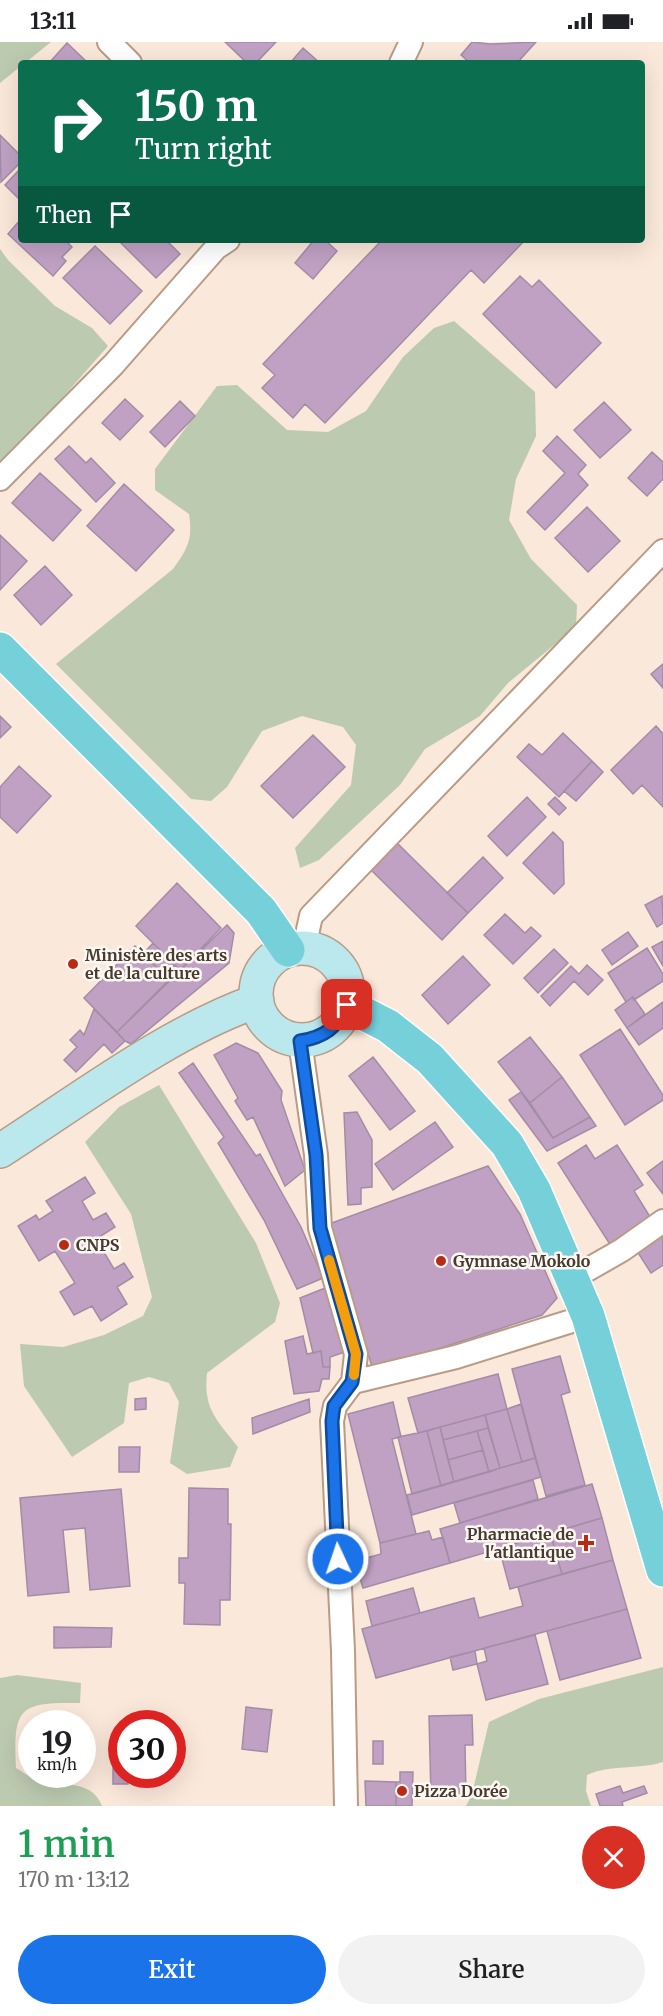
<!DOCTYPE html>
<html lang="en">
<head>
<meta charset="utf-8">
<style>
	body { margin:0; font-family:Merriweather,serif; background:#f2f2f2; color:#202124; height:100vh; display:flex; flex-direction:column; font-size:22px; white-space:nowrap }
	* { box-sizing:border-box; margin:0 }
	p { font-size:20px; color:#757577 }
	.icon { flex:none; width:33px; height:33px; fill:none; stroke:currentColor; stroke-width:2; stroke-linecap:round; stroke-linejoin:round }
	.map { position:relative; height:1764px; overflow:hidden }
	.sheet { display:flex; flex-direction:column; background:#fff; flex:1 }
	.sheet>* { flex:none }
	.top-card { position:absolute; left:18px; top:18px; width:627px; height:183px; border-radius:6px; box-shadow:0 6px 24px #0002; background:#0b6e4f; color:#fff; overflow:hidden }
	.speed { position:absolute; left:18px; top:1668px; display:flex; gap:12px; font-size:30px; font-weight:700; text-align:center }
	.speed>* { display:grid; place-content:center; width:78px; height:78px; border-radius:50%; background:#fff; box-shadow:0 6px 24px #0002; line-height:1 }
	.speed small { font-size:15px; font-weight:400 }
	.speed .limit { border:9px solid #d22; background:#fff; color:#111 }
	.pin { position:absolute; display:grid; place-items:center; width:51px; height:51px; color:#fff; margin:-26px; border-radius:12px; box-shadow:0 3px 9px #0006 }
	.me { position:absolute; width:66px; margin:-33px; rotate:357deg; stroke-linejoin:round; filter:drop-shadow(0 0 4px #0008) }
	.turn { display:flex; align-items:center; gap:21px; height:126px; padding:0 18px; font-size:27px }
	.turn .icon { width:78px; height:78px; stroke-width:2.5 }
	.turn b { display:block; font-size:42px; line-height:51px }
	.then { display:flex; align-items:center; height:57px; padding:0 18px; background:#0003; gap:12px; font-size:22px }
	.round { display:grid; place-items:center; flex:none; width:63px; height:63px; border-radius:32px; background:#f2f2f2 }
	.headline { display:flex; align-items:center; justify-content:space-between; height:102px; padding:0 18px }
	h1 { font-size:36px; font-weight:600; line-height:45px; color:#1e9e55 }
	.primary-button { display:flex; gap:12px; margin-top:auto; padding:12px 18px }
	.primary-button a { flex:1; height:69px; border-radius:36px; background:#1a73e8; color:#fff; font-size:24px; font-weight:600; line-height:69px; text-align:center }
	.primary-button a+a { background:#f2f2f2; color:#202124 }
	.status { display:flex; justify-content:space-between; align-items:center; height:42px; padding:0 30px; background:#fff; direction:ltr }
	.status svg { height:16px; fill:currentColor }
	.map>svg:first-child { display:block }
	.green { fill:#bccab0 }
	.building { fill:#c0a1c4; stroke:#a38ca6; stroke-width:1.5 }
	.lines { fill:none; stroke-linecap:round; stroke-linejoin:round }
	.street-casing { stroke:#b99c86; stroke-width:26 }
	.secondary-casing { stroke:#b99c86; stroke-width:36 }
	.primary-casing { stroke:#fff; stroke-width:36 }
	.street { stroke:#fff; stroke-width:22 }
	.secondary { stroke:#bbe8ed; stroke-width:33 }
	.primary { stroke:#76d0da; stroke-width:33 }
	.route-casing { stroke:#114b97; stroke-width:15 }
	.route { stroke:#1a73e8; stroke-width:10 }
	.slow { stroke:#f59e0b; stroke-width:10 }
	.poi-dot { fill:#b82c17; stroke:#fef8f3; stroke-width:2 }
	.labels { text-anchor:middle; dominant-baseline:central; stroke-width:5; stroke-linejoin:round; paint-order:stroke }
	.poi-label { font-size:16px; font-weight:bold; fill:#463a31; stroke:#fef8f3; text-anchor:start }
</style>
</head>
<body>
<div class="status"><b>13:11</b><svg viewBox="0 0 49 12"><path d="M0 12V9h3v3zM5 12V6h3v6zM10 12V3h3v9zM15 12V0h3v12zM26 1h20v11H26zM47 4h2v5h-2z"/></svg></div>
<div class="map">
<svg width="663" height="1764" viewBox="0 0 663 1764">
	<rect width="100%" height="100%" fill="#fae8da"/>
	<path class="green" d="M0,0H51L25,21H21V24L0,41Z
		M0,207L8,218L55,264L92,286L108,304L0,427Z
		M454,279L535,350L536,394L516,437L509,478L531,517L577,563L576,585L508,641L480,674L425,707L400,743L319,818L300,826L295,806L351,743L356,703L343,685L302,674L262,689L227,745L211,759L191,757L56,622L173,527C188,506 193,497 189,472L155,448V427L217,344L237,343L287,388L328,390L366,369L403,315L434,286Z
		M159,1043L256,1201L280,1261L275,1280L207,1331C203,1367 217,1378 238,1405L230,1425L187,1432L170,1421L179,1360L169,1341L149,1335L129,1341L124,1381L72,1415L24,1344L20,1302L63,1305L104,1293L143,1274L152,1255L131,1172L85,1100L119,1065Z
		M663,1625V1720C639,1728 610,1722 587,1733L586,1749L591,1764H466L472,1752L489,1680L539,1657Z
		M17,1633L81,1641L80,1661C19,1660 13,1665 16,1726C22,1729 27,1734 33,1736C56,1747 91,1734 102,1764H0V1636Z"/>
	<path class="building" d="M225,0H276L256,21H247Z
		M472,0L490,2L536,0L517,21H470L461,13Z
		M67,1L88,21H49Z
		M303,6L320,21H290Z
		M0,93L21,114V120L1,140Z
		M21,126V155L19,157L5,143Z
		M21,177V198H65L72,205L62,215L66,219L53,234L8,192Z
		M118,198H166L180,212L156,236Z
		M314,198H325L337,209L313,237L295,221Z
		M382,198H525L484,241L471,228L325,381L305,362L293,376L262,346L275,333L263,322Z
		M95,204L142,249L110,282L63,236Z
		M520,234L532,245L539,238L601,301L556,346L483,272Z
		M125,357L143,374L120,398L102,381Z
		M180,359L195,374L165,405L150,390Z
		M604,360L631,388L600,416L574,388Z
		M557,394L586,423L578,432L588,443L545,488L527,470L565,431L543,409Z
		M69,404L86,421L91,416L115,441L96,460L55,417Z
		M652,410L663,420V437L647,454L628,436Z
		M40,431L81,468L53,499L12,461Z
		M124,442L174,488L136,529L87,484Z
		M587,465L620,499L588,530L555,496Z
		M0,493L27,519L0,548Z
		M45,524L72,553L41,583L14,553Z
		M663,622V646L651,632Z
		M0,674L11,685L0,696Z
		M656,684L663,692V765L642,743L633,752L611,728Z
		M563,691L592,719L559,755L517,715L529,702L542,713Z
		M313,693L345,725L293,776L261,744Z
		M592,719L603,730L576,759L564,749Z
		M19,724L51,754L17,791L0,775V745Z
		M527,755L546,775L507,814L488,794Z
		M555,755L566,766L559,773L548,762Z
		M553,790L563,800L564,842L554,852L523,821Z
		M395,799L468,871L442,898L369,826Z
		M483,815L503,836L468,871L447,851Z
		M177,841L221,886L180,928L136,884Z
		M662,854L663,881L657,885L645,863Z
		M505,872L525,891L531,885L541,894L513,922L484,893Z
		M227,883L234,891L229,921L131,1002L125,999L117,990Z
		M628,890L638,904L612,923L602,908Z
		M663,899V924L652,905Z
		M153,901L175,923L165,934L143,912Z
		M135,904L169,938L117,990L84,956Z
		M647,906L663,932V939L634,958L633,955L626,960L608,931Z
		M554,907L568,921L538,951L524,936Z
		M463,914L490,943L448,982L422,953Z
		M587,923L603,938L588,953L574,939L550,964L541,954L571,924L579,932Z
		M633,955L645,972L627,986L615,968Z
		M663,960V986L639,1003L627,986Z
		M94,967L125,999L112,1011L104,1002L76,1030L64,1018L77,1005L70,998L80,988L84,993Z
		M620,987L663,1053V1058L625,1083L580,1013Z
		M530,995L562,1035L530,1061L498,1020Z
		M236,1001L258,1011L282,1049L281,1058L305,1128L285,1144L253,1075L247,1078L235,1059L238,1056L214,1013Z
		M373,1015L415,1069L390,1088L349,1034Z
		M193,1021L256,1114L260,1112L301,1185L323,1236L297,1247L264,1178L218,1101L224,1095L179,1031Z
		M562,1035L590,1075L553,1096L530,1061Z
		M521,1050L553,1096L590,1075L596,1084L547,1109L509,1058Z
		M357,1070L372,1098V1145L361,1146V1162L348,1163L344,1071Z
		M435,1080L453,1105L393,1148L375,1122Z
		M586,1103L595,1117L617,1103L643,1143L634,1149L652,1178L611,1204L558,1121Z
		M663,1119V1152L647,1131Z
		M488,1124L520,1172L557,1256L542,1273L373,1328L329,1182Z
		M85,1135L95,1151L82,1159L93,1178L106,1171L115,1185L96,1197L114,1227L124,1221L133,1235L117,1245L127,1262L101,1279L92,1264L74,1273L60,1250L75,1241L55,1209L39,1219L18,1184L36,1173L39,1178L53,1169L46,1159Z
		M663,1187V1223L651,1231L635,1206Z
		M325,1246L345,1310L330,1315V1325H323L321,1309L313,1311L300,1256Z
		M303,1294L307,1312L321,1309L323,1325H330L329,1337H322L319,1349L294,1352L285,1299Z
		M560,1314L570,1350L561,1353L585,1443L546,1454L512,1327Z
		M498,1332L507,1367L418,1391L408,1356Z
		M146,1356V1367L135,1368V1357Z
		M309,1357L310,1370L253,1392L252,1376Z
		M393,1360L401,1395L392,1397L416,1492L380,1501L348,1372Z
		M521,1362L535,1416L522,1420L507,1367Z
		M507,1367L522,1420L500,1426L485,1373Z
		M485,1373L488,1386L443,1398L440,1385Z
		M440,1385L454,1440L441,1444L427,1389Z
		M488,1386L500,1426L489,1430L477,1389Z
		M427,1389L441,1444L412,1452L398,1395Z
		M477,1389L483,1408L448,1418L443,1398Z
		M119,1405H140L139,1430H119Z
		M483,1408L489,1430L454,1440L448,1418Z
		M535,1416L541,1435L412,1473L407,1453Z
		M533,1438L538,1457L460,1481L454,1461Z
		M592,1442L602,1476L450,1521L440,1487Z
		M189,1446L228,1447V1482H231L230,1558H220V1583L184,1582L185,1541H179V1516H188Z
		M121,1447L130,1544L90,1548L85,1486L63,1488L69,1550L28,1554L20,1456Z
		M602,1476L613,1518L562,1532L550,1491Z
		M429,1489L432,1498L443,1495L450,1521L363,1546L355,1519L381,1512L380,1501Z
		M550,1491L562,1532L510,1547L499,1506Z
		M613,1518L627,1567L376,1636L362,1587L474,1556L479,1576L523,1564L518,1545Z
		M413,1546L420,1571L372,1584L366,1559Z
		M627,1567L641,1616L560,1638L547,1589Z
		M54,1585L112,1586L111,1605L54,1606Z
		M535,1593L548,1642L486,1658L477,1622L487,1619L484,1606Z
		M475,1609L477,1622L453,1628L450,1615Z
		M246,1665L272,1668L267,1710L242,1707Z
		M472,1673L473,1703H465L466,1754L431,1755L429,1674Z
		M373,1699H383V1722H373Z
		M122,1719V1732H135V1735H128V1742H113V1720Z
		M400,1730H413L412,1764H396V1740H400Z
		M365,1739L396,1740V1764H366Z
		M620,1744L623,1751L644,1744L647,1751L622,1760L623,1764H600L596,1752Z"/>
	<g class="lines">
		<g class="street-casing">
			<path id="street" d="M109,0L130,21
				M401,21L411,0
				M0,437L113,323L216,206L228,198
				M304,906L311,874L663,509
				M300,999L316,1113L320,1186L356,1312L353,1340L335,1364L332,1379L343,1609L346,1764
				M573,1236L622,1208L663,1179
				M353,1340L456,1315L588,1274"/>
		</g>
		<g class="secondary-casing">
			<path id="secondary" d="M256 952a46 46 0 1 1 92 0a46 46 0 1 1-92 0Z
				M0,1109C78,1059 170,989 257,959"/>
		</g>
		<g class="primary-casing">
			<path id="primary" d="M0,607L261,869L288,908
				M347,963L388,984L430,1017L507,1102L534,1148L588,1274L663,1528"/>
		</g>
		<use href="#street" class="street"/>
		<use href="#secondary" class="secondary"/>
		<use href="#primary" class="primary"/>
	</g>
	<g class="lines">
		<g class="route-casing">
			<path id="route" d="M338,1517L332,1379L334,1364L352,1340L356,1312L320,1186L316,1113L300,999C324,995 337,986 347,963"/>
		</g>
		<use href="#route" class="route"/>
		<path class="slow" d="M329,1218L356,1312L354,1333"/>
	</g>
	<g class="poi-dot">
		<circle cx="73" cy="922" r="6"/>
		<circle cx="64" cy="1203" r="6"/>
		<circle cx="441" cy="1219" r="6"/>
		<path d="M583 1492h6v6h6v6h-6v6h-6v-6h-6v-6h6z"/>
		<circle cx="402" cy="1749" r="6"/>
	</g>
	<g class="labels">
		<g class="poi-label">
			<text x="85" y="913">Ministère des arts<tspan x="85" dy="18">et de la culture</tspan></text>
			<text x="76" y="1203">CNPS</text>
			<text x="453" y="1219">Gymnase Mokolo</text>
			<text x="574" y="1492" text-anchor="end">Pharmacie de<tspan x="574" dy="18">l'atlantique</tspan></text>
			<text x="414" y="1749">Pizza Dorée</text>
		</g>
	</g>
</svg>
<div class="speed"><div>19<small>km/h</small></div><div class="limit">30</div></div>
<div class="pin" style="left:347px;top:963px;background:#d93025"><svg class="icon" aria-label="arrive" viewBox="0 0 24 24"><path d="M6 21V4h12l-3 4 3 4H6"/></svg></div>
<svg class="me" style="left:338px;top:1517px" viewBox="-20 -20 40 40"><circle r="17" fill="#1a73e8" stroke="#fff" stroke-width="3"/><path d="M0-11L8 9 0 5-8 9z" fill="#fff"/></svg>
<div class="top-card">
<div class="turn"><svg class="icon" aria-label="right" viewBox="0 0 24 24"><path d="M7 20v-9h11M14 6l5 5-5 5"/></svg><div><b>150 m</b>Turn right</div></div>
<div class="then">Then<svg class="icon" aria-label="arrive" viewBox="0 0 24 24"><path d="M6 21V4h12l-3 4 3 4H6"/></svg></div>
</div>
</div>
<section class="sheet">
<div class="headline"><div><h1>1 min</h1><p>170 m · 13:12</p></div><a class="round" style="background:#d93025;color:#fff"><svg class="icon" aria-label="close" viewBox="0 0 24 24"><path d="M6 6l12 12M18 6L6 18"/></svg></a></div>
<div class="primary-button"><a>Exit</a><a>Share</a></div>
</section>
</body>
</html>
